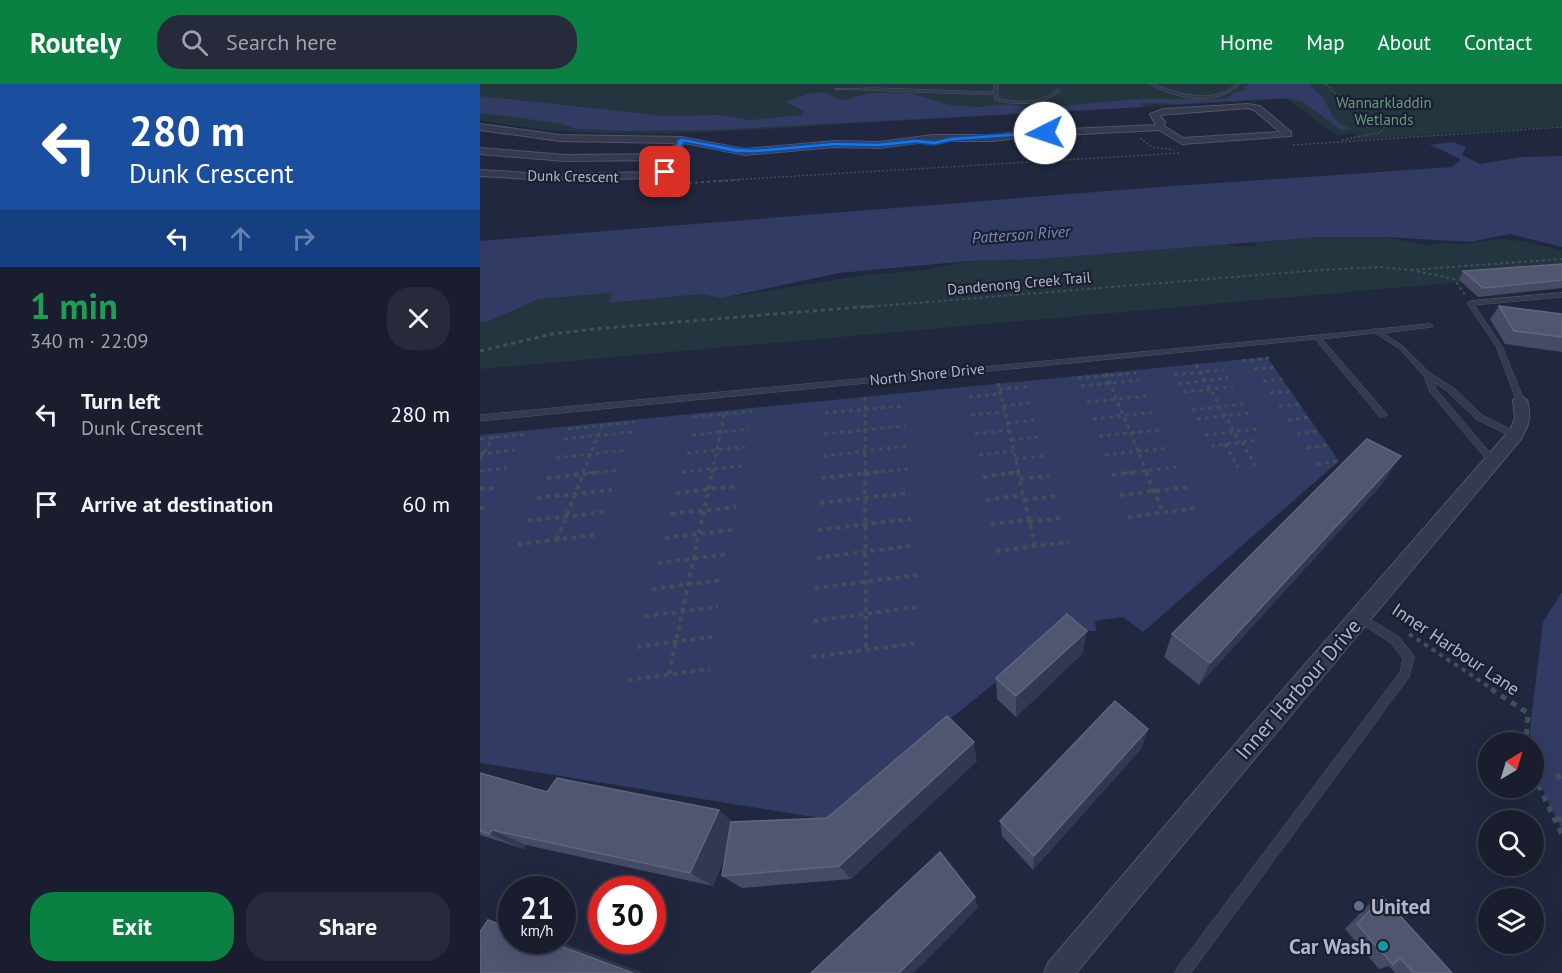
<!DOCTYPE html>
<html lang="en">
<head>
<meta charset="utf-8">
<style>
	body { margin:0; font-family:"PT Sans",sans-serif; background:#262a3a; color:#f1f3f6; height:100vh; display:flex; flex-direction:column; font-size:22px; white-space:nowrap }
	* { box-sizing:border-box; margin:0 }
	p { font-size:20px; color:#9fa2aa }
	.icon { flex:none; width:33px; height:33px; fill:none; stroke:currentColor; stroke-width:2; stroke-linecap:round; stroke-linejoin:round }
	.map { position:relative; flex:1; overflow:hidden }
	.sheet { display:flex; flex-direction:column; background:#191d2e; width:480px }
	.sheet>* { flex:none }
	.banner { background:#1a4fa0; color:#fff; overflow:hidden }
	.needle { width:39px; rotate:38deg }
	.controls { position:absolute; left:998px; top:648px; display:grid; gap:12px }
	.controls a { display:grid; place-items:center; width:66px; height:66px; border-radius:50%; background:#191d2e; box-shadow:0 6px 24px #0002,0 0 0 2px #373b4a; font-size:30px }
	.speed { position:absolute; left:18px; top:792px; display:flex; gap:12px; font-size:30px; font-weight:700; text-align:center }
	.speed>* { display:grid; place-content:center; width:78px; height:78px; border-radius:50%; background:#191d2e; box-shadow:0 6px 24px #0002,0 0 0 2px #373b4a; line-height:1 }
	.speed small { font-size:15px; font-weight:400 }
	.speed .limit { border:9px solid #d22; background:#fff; color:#111 }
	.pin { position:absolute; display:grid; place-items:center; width:51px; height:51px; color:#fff; margin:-26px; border-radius:12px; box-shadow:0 3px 9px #0006 }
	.me { position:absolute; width:66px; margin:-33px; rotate:266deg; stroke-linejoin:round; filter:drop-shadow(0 0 4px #0008) }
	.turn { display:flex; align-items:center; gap:21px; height:126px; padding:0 30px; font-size:27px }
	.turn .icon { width:78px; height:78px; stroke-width:2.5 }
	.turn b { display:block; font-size:42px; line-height:51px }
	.lanes { display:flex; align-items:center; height:57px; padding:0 30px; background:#0003; justify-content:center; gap:30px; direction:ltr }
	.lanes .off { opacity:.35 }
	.round { display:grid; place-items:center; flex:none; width:63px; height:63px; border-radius:24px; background:#262a3a }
	.headline { display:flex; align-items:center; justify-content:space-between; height:102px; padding:0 30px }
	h1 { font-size:36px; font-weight:700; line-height:45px; color:#1e9e55 }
	.primary-button { display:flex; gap:12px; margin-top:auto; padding:12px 30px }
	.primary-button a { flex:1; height:69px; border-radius:24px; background:#0b8043; color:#fff; font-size:24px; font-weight:700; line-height:69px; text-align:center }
	.primary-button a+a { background:#262a3a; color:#f1f3f6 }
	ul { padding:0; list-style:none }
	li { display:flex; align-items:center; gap:18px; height:90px; padding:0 30px }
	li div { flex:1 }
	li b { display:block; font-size:22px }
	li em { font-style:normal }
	header { display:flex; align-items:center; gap:36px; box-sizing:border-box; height:84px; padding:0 30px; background:#0b8043; color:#fff }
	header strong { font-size:28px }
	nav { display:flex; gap:33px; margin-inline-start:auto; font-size:21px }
	.search { width:420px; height:54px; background:#262a3a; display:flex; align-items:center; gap:15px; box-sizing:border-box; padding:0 21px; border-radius:24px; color:#9fa2aa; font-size:22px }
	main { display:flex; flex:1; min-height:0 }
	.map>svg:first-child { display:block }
	.green { fill:#23353f }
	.water { fill:#323b64 }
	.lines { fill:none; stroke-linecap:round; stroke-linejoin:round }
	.service-casing { stroke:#505568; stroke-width:1 }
	.minor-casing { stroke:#505568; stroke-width:2 }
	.path-far4 { stroke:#3e5159; stroke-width:1.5; stroke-dasharray:2 2; stroke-linecap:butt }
	.path-far3 { stroke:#3e5159; stroke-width:2; stroke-dasharray:3 3; stroke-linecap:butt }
	.path-far2 { stroke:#3e5159; stroke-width:3; stroke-dasharray:4 4; stroke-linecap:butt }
	.path-far1 { stroke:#3e5159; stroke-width:4; stroke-dasharray:4.5 4.5; stroke-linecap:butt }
	.path { stroke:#3e5159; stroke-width:5; stroke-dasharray:6 6; stroke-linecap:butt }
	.service { fill:#353a4e; fill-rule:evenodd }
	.minor { fill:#353a4e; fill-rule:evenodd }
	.wall { fill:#454b65 }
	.shaded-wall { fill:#323851 }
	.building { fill:#515670; stroke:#60657e; stroke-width:1.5 }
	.route { fill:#1a73e8; stroke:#114b97; stroke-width:1.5 }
	.service-dot { fill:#5c6f8a; stroke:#1b1f32; stroke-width:2 }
	.culture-dot { fill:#0f9aa8; stroke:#1b1f32; stroke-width:2 }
	.labels { text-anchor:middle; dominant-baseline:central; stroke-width:4.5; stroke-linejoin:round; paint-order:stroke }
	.far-park-label { font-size:15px; fill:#669c7e; stroke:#1b1f32 }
	.far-street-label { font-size:15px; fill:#b1b5c9; stroke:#1b1f32 }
	.far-water-label { font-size:16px; font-style:italic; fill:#7e8ab8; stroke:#1b1f32 }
	.street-label { font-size:18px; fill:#b1b5c9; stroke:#1b1f32 }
	.near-street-label { font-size:21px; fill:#b1b5c9; stroke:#1b1f32 }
	.near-poi-label { font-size:21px; font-weight:bold; fill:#b1b5c9; stroke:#1b1f32; text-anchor:start }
</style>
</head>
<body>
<header>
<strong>Routely</strong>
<div class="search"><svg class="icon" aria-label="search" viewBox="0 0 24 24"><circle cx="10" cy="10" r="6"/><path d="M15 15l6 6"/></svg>Search here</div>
<nav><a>Home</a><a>Map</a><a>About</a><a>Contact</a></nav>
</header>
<main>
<section class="sheet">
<div class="banner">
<div class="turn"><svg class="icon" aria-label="left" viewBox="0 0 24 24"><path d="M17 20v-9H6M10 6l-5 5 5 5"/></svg><div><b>280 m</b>Dunk Crescent</div></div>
<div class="lanes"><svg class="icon" aria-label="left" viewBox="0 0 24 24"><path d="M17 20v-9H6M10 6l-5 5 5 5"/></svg><svg class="icon off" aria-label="ahead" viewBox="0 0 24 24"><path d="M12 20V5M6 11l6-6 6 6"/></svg><svg class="icon off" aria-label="right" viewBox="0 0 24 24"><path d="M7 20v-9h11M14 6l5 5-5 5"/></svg></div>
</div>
<div class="headline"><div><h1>1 min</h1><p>340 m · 22:09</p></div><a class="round"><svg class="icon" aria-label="close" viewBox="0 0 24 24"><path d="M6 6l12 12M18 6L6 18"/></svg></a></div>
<ul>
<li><svg class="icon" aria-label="left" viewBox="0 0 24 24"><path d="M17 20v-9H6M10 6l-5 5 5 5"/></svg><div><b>Turn left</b><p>Dunk Crescent</p></div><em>280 m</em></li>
<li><svg class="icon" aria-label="arrive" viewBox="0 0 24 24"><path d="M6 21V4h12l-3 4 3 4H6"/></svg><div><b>Arrive at destination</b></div><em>60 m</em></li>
</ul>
<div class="primary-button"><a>Exit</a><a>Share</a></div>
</section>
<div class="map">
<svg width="1082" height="889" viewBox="0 0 1082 889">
	<rect width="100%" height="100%" fill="#21273e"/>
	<path class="green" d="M0,0H1082V42L879,55L875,49L857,51L807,15C661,23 514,31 367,40C249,47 116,60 0,36Z
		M840,153H906L946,161L963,159L983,160L1018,155L1043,157L1082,166V189L0,285V238H7L59,215L133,209L130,219L222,210L242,214L383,191L445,186L489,177L559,175L746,160L757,163L775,162L776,158Z"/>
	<path class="water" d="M772,0H830C833,7 840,8 843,14C850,26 855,42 871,44L861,46L823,18L806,14L702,20L661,19L664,23L232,46L146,47L97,45L78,39L0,29V12L185,32L239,31L270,36L322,31L324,27L305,18L328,10L345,8L356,14L366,16L389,9H430L470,21L498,23L529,20L551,25L656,15H746L754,9L765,6L764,2Z
		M973,58L986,63L982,71L1000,80L1041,73L1082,72V163L1030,150L990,158L906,153H840L559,175L489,177L359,189L242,214L222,210L129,219L132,209L59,215L7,238H0V157L678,103L972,83L980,77V75C969,70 960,64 949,61Z
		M787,273L859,377L663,548L643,533L615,537L616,547H607L593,536L346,735L0,679V351Z
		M1082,508V745L1065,711L1053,679L1050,645L1063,538Z"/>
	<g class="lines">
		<g class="service-casing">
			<path id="service" d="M514,0H518V14C535,19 564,20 577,5L580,6C566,23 534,21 515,16L514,9L510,10H491L355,5L396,4L509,8L514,6Z
				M670,0H675C698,11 735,20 756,0H760C738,23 694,15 670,0Z
				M1082,209V213L994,221L1022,262L1044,316L1043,318H1037L1016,262L987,219L990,217Z
				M950,240L953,242L952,243L903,249L924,263L950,289L974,304L1002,331L1038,349L1039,351L1038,353H1032L996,335L968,308L954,298L956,305L1016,376L1017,378L1016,380H1010L950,308L944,292L920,265L895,249L842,255L906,329L907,331L903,333H900L835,255L0,337V331L891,246L894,244L897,245Z
				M880,529L919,553L933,571L934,574L929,593L711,889H695L697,884L920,588L923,575L911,559L876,536L875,533L876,530Z"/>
		</g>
		<g class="minor-casing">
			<path id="minor" d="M768,20L780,22L811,48V52L702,60L679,46L544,53L513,57H453L399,64L355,63L265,71L204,59L188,90L179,94L65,96L0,92V86L65,90L177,88L181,86L186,76L85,77L0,70V64L85,71L189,70L195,59L80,57L0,46V40L80,51L201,53L265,65L355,57L399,58L453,51H513L544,47L676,41L670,30L684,25ZM768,24L774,26L800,48L703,54L684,42L685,38L679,31Z
				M1040,311L1047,316C1052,332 1049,341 1041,355L596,889H564L568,879L738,680L1029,347L1035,335L1033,316Z"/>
		</g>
		<path class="path-far4" d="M846,0C862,19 887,25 904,43L901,48L862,56
			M660,54L672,63L694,66
			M813,61L1082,43
			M234,97L701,69"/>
		<path class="path-far3" d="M191,100L259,96
			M931,186L974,195L985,211
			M374,224L840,186L900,183L930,186L1082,175"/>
		<path class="path-far2" d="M0,267L72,250L114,245L392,222
			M762,277L789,274
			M716,280L760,358
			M774,285L794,283
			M626,289L667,389
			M694,291L743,286
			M598,294L656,289
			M783,297L802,295
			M518,299L539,389
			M698,300L748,294
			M601,302L659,296
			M519,305L548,303
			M703,308L753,303
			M790,309L811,307
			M385,313V389
			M489,313L520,310
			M607,318L666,312
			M523,322L550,319
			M799,322L820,320
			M712,326L764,320
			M345,329L423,322
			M491,331L524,328
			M213,333L274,327
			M613,335L674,328
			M717,335L769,329
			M808,336L829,333
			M527,339L554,336
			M88,345L155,338
			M344,350L425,342
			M495,350L529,346
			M817,350L838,347
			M212,351L269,345
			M725,351L778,345
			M619,352L681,346
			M0,355L47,350
			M84,355L152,348
			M531,356L558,353
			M762,358L775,381
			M745,360L758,383
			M731,362L778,356
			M827,364L848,361
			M207,369L265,363
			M0,370L35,366
			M499,371L533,367
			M625,371L690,364
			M343,372L427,362
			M76,374L146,366
			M535,375L564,372
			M0,376L15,350
			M837,380L859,377
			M0,387L27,384
			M202,388L262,382
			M103,389L123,339
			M108,389L139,386
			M232,389L245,327
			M385,389L428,385
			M528,389L538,388
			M645,389L698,383"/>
		<path class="path-far1" d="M385,388L386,565
			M538,388L555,462
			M666,388L683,429
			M632,391L657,388
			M503,393L538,388
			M67,394L121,388
			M341,394L400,388
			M540,395L569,392
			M0,405L16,404
			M196,409L259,402
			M640,411L708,403
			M57,414L132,406
			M506,416L543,411
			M544,416L575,412
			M340,419L430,409
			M0,424H6
			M191,430L256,423
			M648,433L717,424
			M48,437L124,428
			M549,438L580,434
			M511,440L549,436
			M338,446L431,435
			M185,454L252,446
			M77,456L104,388
			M38,460L116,451
			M516,467L589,458
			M337,474L430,462
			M178,479L248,470
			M335,504L438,491
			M172,505L243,496
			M165,532L238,523
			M334,537L437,523
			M929,550L1014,606
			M157,563L232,553
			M332,573L436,559
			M189,590L232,388
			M148,596L230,585"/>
		<path class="path" d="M1011,605L1048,629L1046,658
			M1053,690L1082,751
			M1077,690L1082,698
			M1076,735H1082"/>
		<use href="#service" class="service"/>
		<use href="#minor" class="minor"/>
	</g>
	<path class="wall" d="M1082,180V204L998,213L979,196L983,187Z
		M1019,222L1082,230V268L1025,260L1010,235Z
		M904,398L719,601L684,573L692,550Z
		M603,569L536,633L517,615L516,594Z
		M668,645L661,665L553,786L522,752L520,737Z
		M497,677L371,795L262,804L242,792L245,773L233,802L46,761L44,765L0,751V689L67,708L253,738L347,734Z
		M903,813L972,889H915L909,882L899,885L865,845L890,819Z"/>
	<path class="shaded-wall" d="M921,372L904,398L719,601L730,579Z
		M607,547L603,569L536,633V612Z
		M668,645L661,665L553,786L554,772Z
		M494,658L497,677L371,795L359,782Z
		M239,726L258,742L233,802L210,789Z
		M12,746L46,761L44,765L9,750Z
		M495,813L498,824L434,889H419Z
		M8,836L32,842V845Z
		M64,856H74L164,889H153Z"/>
	<path class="building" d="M1082,180V196L1003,204L983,187Z
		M1019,222L1082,230V253L1034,247Z
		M887,355L921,372L730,579L692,550Z
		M587,530L607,547L536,612L516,594Z
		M635,617L668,645L554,772L520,737Z
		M467,632L494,658L359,782L242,792L251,738L347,734Z
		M0,689L67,708L77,694L239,726L210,789L12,746L9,750L0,747Z
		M460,768L495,813L419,889H331Z
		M903,813L972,889H934L920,874L913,881L877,840Z
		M8,836L32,845V856H64L153,889H0V848Z"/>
	<path class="route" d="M565,47L568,50L472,57L454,61L436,59L399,63L355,62L276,69H257L204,58L188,90L182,88L198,56L201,54L257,64L276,65L355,58L399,59L436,55L454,57L472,53Z"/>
	<circle class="service-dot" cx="879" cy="822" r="6"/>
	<circle class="culture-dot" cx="903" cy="862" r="6"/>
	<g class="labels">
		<g class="far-park-label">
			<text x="904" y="18">Wannarkladdin<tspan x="904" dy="17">Wetlands</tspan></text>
		</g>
		<g class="far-street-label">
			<text transform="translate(93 92) rotate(1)">Dunk Crescent</text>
			<text transform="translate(539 199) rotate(-5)">Dandenong Creek Trail</text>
			<text transform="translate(447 290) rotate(-6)">North Shore Drive</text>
		</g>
		<g class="far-water-label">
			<text transform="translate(541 150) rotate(-4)">Patterson River</text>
		</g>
		<g class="street-label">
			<text transform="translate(976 565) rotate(34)">Inner Harbour Lane</text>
		</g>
		<g class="near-street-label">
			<text transform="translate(818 605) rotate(-49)">Inner Harbour Drive</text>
		</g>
		<g class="near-poi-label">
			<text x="891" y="822">United</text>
			<text x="891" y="862" text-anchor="end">Car Wash</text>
		</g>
	</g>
</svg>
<div class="controls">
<a><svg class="needle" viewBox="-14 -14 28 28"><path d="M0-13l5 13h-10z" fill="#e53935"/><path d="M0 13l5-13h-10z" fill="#9fa2aa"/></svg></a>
<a><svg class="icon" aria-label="search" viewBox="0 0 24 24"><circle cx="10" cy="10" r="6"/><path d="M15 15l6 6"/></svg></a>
<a><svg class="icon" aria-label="layers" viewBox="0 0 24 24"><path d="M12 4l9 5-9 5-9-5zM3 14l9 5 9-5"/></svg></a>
</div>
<div class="speed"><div>21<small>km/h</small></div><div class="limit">30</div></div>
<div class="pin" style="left:185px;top:88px;background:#d93025"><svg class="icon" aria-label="arrive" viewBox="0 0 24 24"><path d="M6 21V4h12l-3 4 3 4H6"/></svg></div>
<svg class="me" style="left:565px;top:49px" viewBox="-20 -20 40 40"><circle r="19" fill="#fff"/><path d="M0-13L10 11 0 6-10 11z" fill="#1a73e8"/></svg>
</div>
</main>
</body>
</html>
